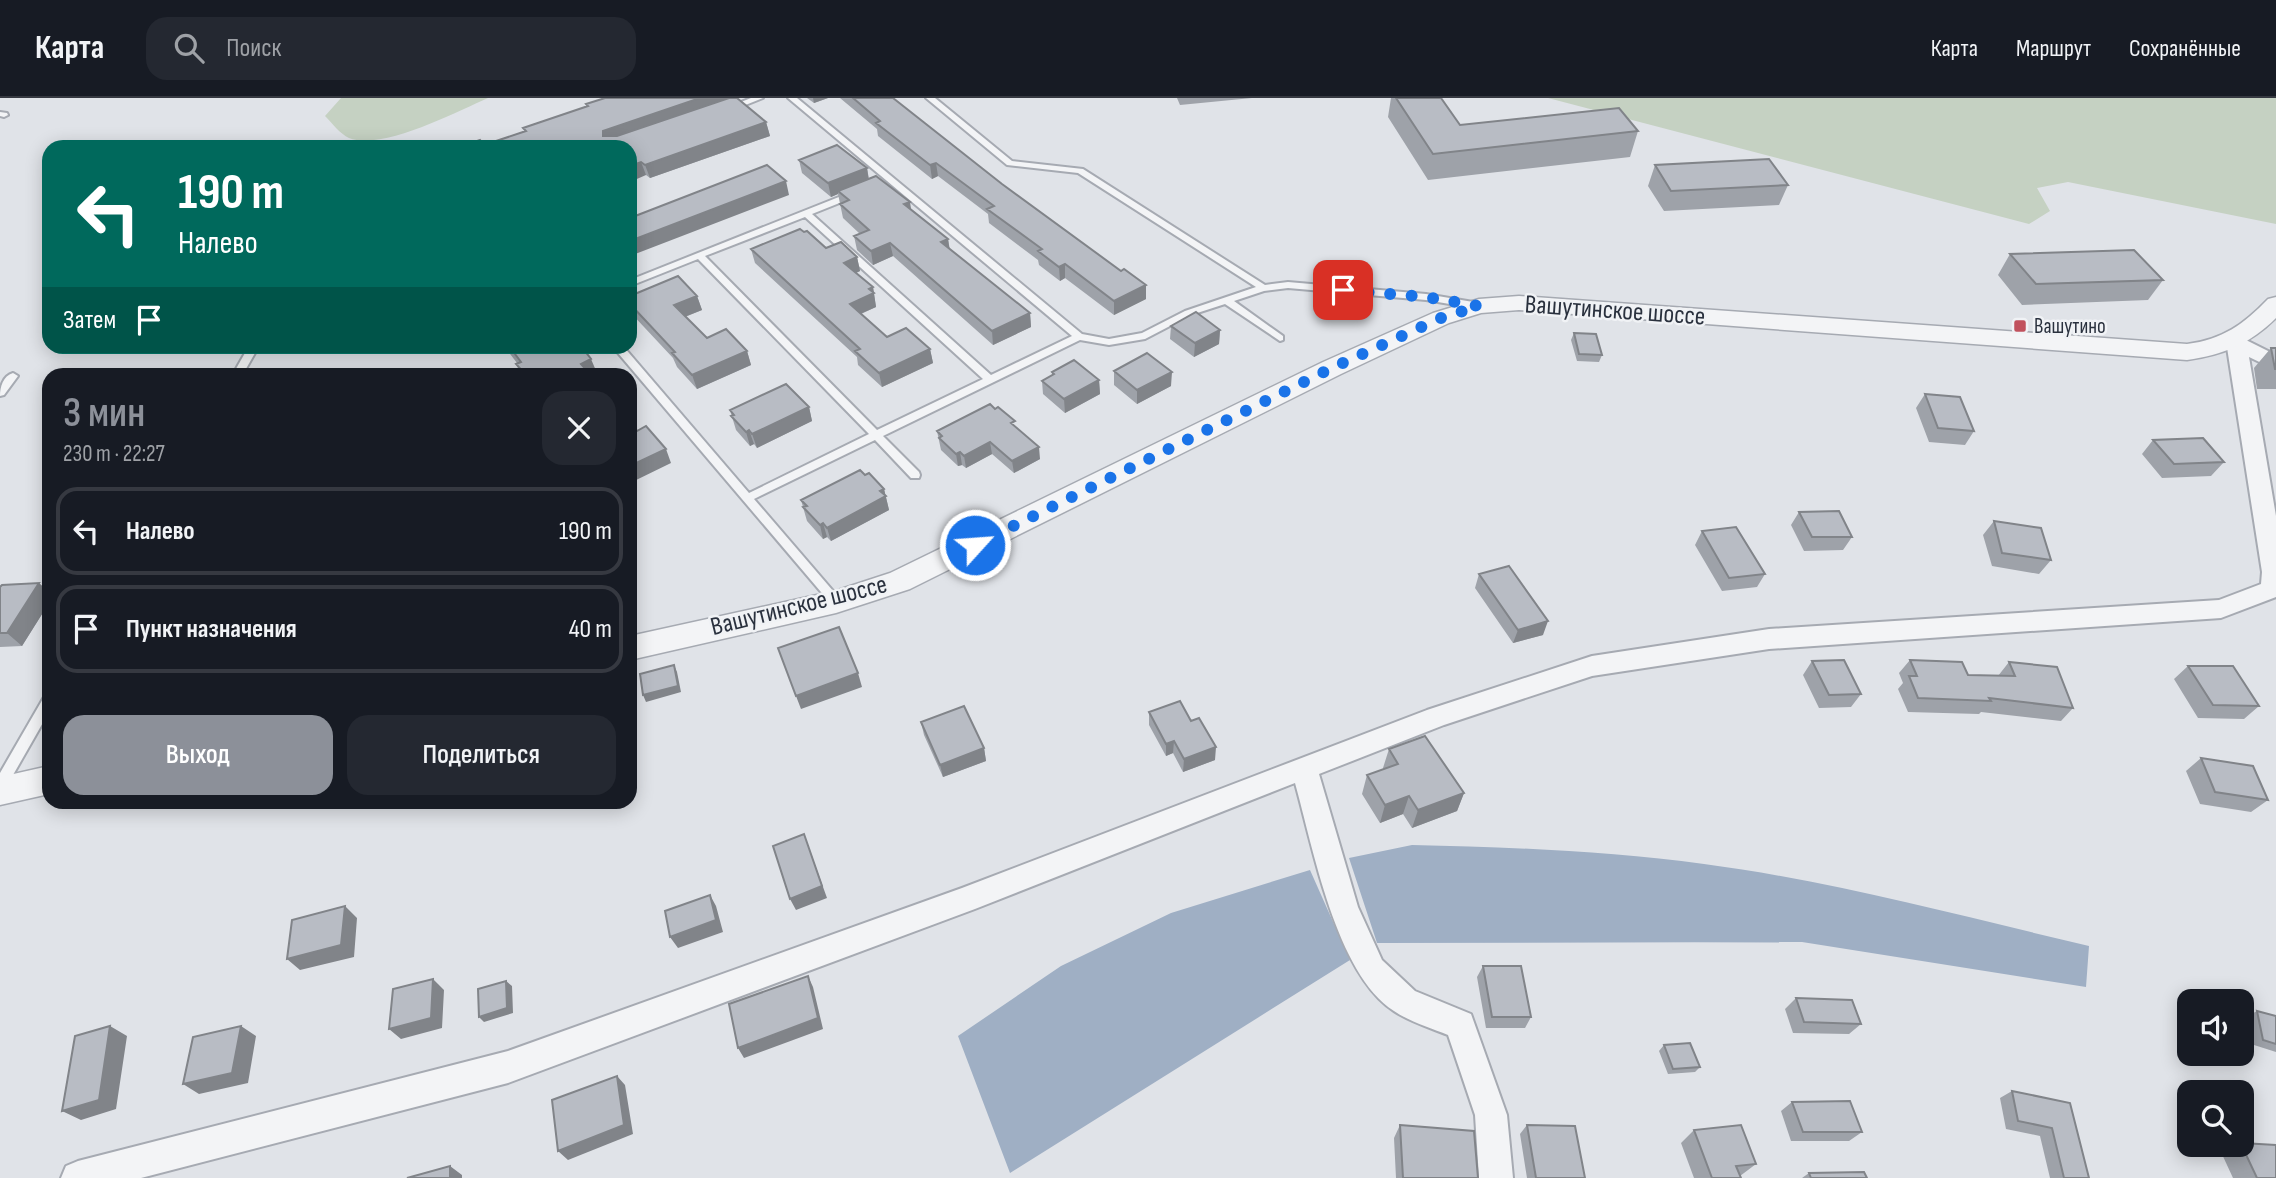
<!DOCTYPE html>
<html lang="ru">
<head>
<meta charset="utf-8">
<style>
	body { margin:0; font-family:"Sofia Sans Condensed",sans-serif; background:#242831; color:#f1f3f6; height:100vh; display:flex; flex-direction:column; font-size:26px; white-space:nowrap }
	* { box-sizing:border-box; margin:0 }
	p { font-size:23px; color:#9ea1a6 }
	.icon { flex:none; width:38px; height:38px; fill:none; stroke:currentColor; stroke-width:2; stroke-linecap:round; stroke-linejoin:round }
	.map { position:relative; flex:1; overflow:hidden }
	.panel { position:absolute; left:42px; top:270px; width:595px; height:441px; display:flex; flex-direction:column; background:#171b24; border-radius:21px; box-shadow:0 4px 18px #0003 }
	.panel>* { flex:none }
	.banner { position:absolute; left:42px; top:42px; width:595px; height:214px; border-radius:21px; box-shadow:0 4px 18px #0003; background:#00695c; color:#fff; overflow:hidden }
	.tools { position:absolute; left:2177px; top:891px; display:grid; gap:14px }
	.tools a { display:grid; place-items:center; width:77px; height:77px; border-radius:14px; background:#171b24; box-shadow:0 4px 18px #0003; font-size:35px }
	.pin { position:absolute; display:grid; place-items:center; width:60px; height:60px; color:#fff; margin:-30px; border-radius:14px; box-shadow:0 4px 10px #0006 }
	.me { position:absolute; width:77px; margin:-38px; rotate:64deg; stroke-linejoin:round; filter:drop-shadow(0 0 5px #0008) }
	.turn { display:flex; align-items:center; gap:24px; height:147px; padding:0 21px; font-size:32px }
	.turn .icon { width:91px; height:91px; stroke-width:2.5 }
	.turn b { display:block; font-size:49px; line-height:60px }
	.then { display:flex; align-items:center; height:66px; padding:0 21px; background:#0003; gap:14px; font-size:26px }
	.round { display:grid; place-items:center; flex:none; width:74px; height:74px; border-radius:21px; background:#242831 }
	.overview { display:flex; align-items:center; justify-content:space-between; height:119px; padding:0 21px }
	h1 { font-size:42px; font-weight:600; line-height:52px; color:#8c9099 }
	.cta { display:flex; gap:14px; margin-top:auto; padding:14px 21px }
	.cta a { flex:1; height:80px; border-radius:21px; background:#8c9099; color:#fff; font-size:28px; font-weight:600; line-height:80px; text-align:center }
	.cta a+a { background:#242831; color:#f1f3f6 }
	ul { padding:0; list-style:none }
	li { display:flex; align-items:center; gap:21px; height:88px; margin:0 14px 10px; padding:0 7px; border:4px solid #363941; border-radius:21px }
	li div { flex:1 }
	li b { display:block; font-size:26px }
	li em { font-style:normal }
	header { display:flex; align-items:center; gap:42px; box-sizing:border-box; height:98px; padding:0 35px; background:#171b24; border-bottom:2px solid #363941 }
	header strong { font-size:33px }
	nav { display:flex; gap:38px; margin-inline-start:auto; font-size:24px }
	.search { width:490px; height:63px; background:#242831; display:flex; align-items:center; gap:18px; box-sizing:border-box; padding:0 24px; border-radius:21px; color:#9ea1a6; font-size:26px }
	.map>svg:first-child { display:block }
	.green { fill:#c5d1c2 }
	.water { fill:#9fafc4 }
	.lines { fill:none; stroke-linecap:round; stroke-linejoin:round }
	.service-casing { stroke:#a6aab2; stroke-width:4 }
	.minor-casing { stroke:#a6aab2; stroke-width:4 }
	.tertiary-casing { stroke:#a6aab2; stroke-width:3 }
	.service { fill:#f3f4f6; fill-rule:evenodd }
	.minor { fill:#f3f4f6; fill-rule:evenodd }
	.tertiary { fill:#f3f4f6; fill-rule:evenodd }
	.wall { fill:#9ea2a9 }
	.shaded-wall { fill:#818489 }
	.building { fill:#b8bcc4; stroke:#818489; stroke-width:2 }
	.route { stroke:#1a73e8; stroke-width:12; stroke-dasharray:0 21.6 }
	.poi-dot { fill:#c1515d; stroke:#f0f2f5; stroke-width:2.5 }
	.labels { text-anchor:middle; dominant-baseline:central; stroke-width:5; stroke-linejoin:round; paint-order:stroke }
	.far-poi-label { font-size:21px; fill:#2a313e; stroke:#f0f2f5; text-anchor:start }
	.street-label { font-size:26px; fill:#2a313e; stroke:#f0f2f5 }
</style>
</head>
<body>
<header>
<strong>Карта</strong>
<div class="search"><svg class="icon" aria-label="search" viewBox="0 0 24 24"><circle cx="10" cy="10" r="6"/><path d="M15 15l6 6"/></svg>Поиск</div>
<nav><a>Карта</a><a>Маршрут</a><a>Сохранённые</a></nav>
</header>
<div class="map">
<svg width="2276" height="1080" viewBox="0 0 2276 1080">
	<rect width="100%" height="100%" fill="#e0e3e8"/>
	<path class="green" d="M341,0H488C456,14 382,53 349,40C340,36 332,25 325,18Z
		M1548,0H2276V126L2068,84L2037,90L2050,113L2029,126Z"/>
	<path class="water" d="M1412,747C1510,749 1607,753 1704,766C1833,783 1961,818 2089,848L2086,889L1802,844L1377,845L1349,760Z
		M1310,772L1350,862L1010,1075L958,938L1061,868L1171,815Z"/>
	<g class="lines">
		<g class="service-casing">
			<path id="service" d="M751,0H763L733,12L726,10Z
				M788,0H797L1082,236L1109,241L1142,235L1185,213L1256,189L1078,75L1007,67L926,0H935L1012,63L1083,71L1265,187L1288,184L1426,196L1479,205L1484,208L1479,211L1426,202L1288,190L1264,193L1234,203L1283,238V242L1280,243L1225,206L1191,217L1145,241L1109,247L1080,242L883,338L919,374L920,377L919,380H911L875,342L754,401L840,501L842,504L840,507H832L612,248H623L749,395L869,336L698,161L630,188V182L854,93L857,94V98L812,116L991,277L1072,238ZM805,119L983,281L877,332L705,158Z
				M0,14L7,15L8,17L4,19L0,18Z
				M249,248H259L243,276H233Z
				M13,275L18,278L4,297L0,298C0,289 3,278 13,275Z
				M49,598V614L5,691L0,693V675L44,599Z"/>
		</g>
		<g class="minor-casing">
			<path id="minor" d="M2236,237L2276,257V272L2249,259L2276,418V499L2221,520L1769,551L1592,578L1444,627L1319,676L1358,809L1382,862L1415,893L1471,916L1507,1017L1513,1080H1479L1475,1017L1448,937C1431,930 1410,924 1394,913C1336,876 1313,749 1295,685L975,811L508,985L141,1080H61L66,1068L78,1063L508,953L962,790L1427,612L1592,558L1769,531L2219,502L2261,486L2262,474L2226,243L2229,239Z"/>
		</g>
		<g class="tertiary-casing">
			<path id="tertiary" d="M1519,198L2187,246C2222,242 2244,226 2268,201L2276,199V220C2250,246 2223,257 2187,262L1519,212L1481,215L1449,225L1341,276L910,491L836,515L630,562V538L835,493L890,475L1323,264L1433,215L1479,201Z
				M49,668V696L0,707V679Z"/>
		</g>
		<use href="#service" class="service"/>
		<use href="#minor" class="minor"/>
		<use href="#tertiary" class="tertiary"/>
	</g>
	<path class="wall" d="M807,0H828L814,5Z
		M840,0H893L1146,201L1114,217L1065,180L1060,183L1039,167L1038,162L989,125L988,116L938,78L932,81L878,38L877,31Z
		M1177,0H1252L1180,7Z
		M1391,0H1441L1460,27L1638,33L1630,59L1428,82L1388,19Z
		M586,6L766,24L770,38L650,80L646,77L460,49L484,47L525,33L523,30L587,9Z
		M799,62L867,70L869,81L911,111L948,141L950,152L1030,215L1031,229L993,247L893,158L873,167L857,152L854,138L860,136L843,120L838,96L831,99L802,75Z
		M1655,67L1788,87L1779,107L1664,113L1648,88Z
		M826,150L857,159L860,173L856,175L873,189L876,209L861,216L887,239L930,251L933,265L882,289L858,267L857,259L755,165L751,151Z
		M2010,156L2163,182L2148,202L2022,207L1998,177Z
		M630,198H697L702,212L685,219L707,240L747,253L751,267L697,291L677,269L673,260L630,214Z
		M1171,228L1220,232L1219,246L1194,259L1170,241Z
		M1574,235L1602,257L1599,264L1577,263L1571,242Z
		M359,248H395L393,252L363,254Z
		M504,248H581L597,275L594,276H521L516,266L517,265Z
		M2271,250H2276V291H2257L2254,270Z
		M1114,273L1171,288L1137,306L1114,287Z
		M1052,274L1099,282L1100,296L1065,315L1043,296L1042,283L1052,277Z
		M1925,296L1974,333L1965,347L1929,344L1916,310Z
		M809,309L812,323L757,350L754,346L750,348L736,332L730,312Z
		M1016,329L1040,361L1014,375L992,356L966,370L962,367L958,368L941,352L937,333Z
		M2153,342L2224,364L2211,378L2162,380L2142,356Z
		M865,377L884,391L889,412L831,443L827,439L823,441L807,423L801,402Z
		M1799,414L1852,439L1843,452L1804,453L1791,427Z
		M1994,423L2051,462L2039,476L1992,468L1983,437Z
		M1702,433L1765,476L1757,489L1722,493L1695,447Z
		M1479,476L1543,537L1513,545L1475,490Z
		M0,489L49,494V505L22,548L0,549Z
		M1910,562L1968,577L1998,578L2009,564L2073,610L2061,623L1981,614L1979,616L1908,614L1898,591L1903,585L1899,575Z
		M1812,563L1861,596L1851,609L1819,610L1803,577Z
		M2188,568L2259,608L2244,621L2198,620L2174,581Z
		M1149,614L1191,623L1215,662L1183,674L1173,655L1166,658L1149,627Z
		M921,624L984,650L986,663L943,679L924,637Z
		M1389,651L1464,695L1457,713L1412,730L1403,716L1380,725L1362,696L1367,677L1384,671L1383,670Z
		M2201,660L2268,702L2251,714L2200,706L2186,673Z
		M1483,868L1531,919L1525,930H1486L1477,879Z
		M1796,900L1861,926L1849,936L1793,935L1785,911Z
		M2257,913L2276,918V954L2254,947L2248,918Z
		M1664,947L1700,969L1695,974L1668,976L1659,953Z
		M2012,993L2070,1005L2089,1080H2050L2040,1038L2006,1031L2000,1000Z
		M1792,1004L1862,1034L1849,1043H1791L1781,1013Z
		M1400,1027L1478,1080H1396L1394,1040Z
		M1527,1027L1585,1080H1527L1520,1036Z
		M1694,1032L1756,1066L1740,1078L1741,1080H1694L1681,1045Z
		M2237,1046H2242L2276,1080H2233L2221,1054Z
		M1809,1075L1867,1080H1802Z"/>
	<path class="shaded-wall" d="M700,0H729L608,47L603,38V33Z
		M813,0H828L814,5Z
		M766,24L770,38L650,80L645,67Z
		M641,64L646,77L630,84V68Z
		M936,65L938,78L932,81L930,67Z
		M867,70L869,84L838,93V96L831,99L828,85Z
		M786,83L789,97L630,158V143Z
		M910,104L912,117L904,106Z
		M948,141L950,155L941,144Z
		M890,145L893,158L873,167L871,153Z
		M857,159L860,173L847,179L844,165Z
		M1065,166V180L1060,183L1059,169Z
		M1146,187V201L1114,217V203Z
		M873,189L876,209L853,219L850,206Z
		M697,198L702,212L679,221L674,207Z
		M1030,215L1031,229L993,247L992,233Z
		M1220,232L1219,246L1194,259L1195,245Z
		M930,251L933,265L882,289L879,275Z
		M747,253L751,267L697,291L692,277Z
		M591,261L597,275L594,276H585L581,266Z
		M1172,274L1171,288L1137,306V292Z
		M1099,282L1100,296L1065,315L1064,301Z
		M809,309L812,323L757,350L752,336Z
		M749,332L754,346L750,348L746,334Z
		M990,344L992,356L966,370L964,358Z
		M1039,349L1040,361L1014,375L1012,363Z
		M666,351L671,365L630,385V368Z
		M960,354L962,367L958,368L956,356Z
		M884,391L889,412L831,443L827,430Z
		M823,425L827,439L823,441L820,427Z
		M39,485L49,494V505L22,548L7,535Z
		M1548,523L1543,537L1513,545L1518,532Z
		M674,567L677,574L681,594L646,604L643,597Z
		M858,575L862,589L801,611L796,598Z
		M1174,643L1173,655L1166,658V646Z
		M1216,649L1215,662L1183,674L1184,661Z
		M984,650L986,663L943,679L940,667Z
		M1464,695L1457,713L1412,730L1418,712Z
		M1409,698L1403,716L1380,725L1385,707Z
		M804,736L827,800L796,812L790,801Z
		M710,797L716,808L723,834L678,850L670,839Z
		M345,808L357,820L354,859L300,872L287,861Z
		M808,878L813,889L823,931L744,960L738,950Z
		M433,881L444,892L442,930L401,941L389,931Z
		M506,883L512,888L513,915L484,924L479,919Z
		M110,928L127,938L116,1011L81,1022L62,1013Z
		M241,928L256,938L248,985L199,996L183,986Z
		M617,978L625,987L633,1036L568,1062L558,1053Z
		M450,1068L462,1077V1080H450Z"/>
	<path class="building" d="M605,0H700L603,33V38H617L729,0H737L766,24L645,67L641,64L630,68V49H460L480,42L484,47L526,33L523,30L588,8L586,6Z
		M853,0H893L1002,86L1121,173L1124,171L1146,187L1114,203L1065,166L1059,169L1038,153L1042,151L987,111L994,108L936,65L930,67L876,25L880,23Z
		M1396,0H1441L1460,27L1619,10L1638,33L1433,56Z
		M837,47L867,70L828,85L799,62Z
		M1769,61L1788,87L1671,93L1655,67Z
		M767,67L786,83L630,143V120Z
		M876,78L910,104L904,106L948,141L941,144L1030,215L992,233L890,145L871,153L854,138L869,132L840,106L849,102L838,93Z
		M800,131L804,134L807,133L826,150L841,144L857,159L844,165L873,189L869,191L874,195L850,206L887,239L906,230L930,251L879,275L855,253L860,251L751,151Z
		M2134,152L2163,182L2036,186L2010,156Z
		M678,178L697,198L674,207L707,240L726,231L747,253L692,277L672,255L675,254L630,206V198Z
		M1196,214L1220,232L1195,245L1171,228Z
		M1574,235L1596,236L1602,257L1579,256Z
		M509,248H581L591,261L581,266L590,276H525L516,266L521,264Z
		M2271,250H2276V271H2275Z
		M1147,255L1172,274L1137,292L1114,273Z
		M1074,262L1099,282L1064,301L1042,283L1054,276L1052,274Z
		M786,286L809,309L752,336L749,332L746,334L731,318L734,317L730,312Z
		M1925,296L1960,299L1974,333L1938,330Z
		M990,306L995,311L998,309L1015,323L1011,325L1039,349L1012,363L990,344L964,358L960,354L956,356L939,340L942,338L937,333Z
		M630,325L637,333L646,328L666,351L630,368Z
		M2203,340L2224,364L2174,366L2153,342Z
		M860,372L865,377L869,375L884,391L880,393L886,398L827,430L823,425L820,427L803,409L807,408L801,402Z
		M1839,413L1852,439H1812L1799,414Z
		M1994,423L2041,430L2051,462L2002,455Z
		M1736,429L1765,476L1729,480L1702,433Z
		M1509,468L1548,523L1518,532L1479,476Z
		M39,485L7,535H0V489L2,487Z
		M839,529L858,575L796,598L778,550Z
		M1844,562L1861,596L1829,597L1812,563Z
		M1910,562L1962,564L1968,577L2015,578L2009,564L2057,569L2073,610L1989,600L1991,603L1918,600L1909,578H1917Z
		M674,567L678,588L643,597L640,576Z
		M2188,568H2233L2259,608L2213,607Z
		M1180,603L1191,623L1199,620L1216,649L1184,661L1174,643L1166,646L1149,614Z
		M964,608L984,650L940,667L921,624Z
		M1425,638L1464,695L1418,712L1409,698L1385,707L1367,677L1398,666L1389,651Z
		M2201,660L2253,668L2268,702L2215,694Z
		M804,736L822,788L790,801L773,748Z
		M710,797L716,822L670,839L665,813Z
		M345,808L341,847L287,861L292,822Z
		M1483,868H1521L1531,919H1492Z
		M808,878L818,920L738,950L729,906Z
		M433,881L431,920L389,931L393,891Z
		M506,883L507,910L479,919L478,891Z
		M1796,900L1852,902L1861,926L1804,924Z
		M2257,913L2276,918V946L2263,942Z
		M110,928L99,1002L62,1013L75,938Z
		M241,928L232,975L183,986L193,939Z
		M1690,945L1700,969L1673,971L1664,947Z
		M617,978L624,1027L558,1053L552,1002Z
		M2012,993L2070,1005L2089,1080H2064L2052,1030L2018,1023Z
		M1850,1003L1862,1034H1803L1792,1004Z
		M1400,1027L1474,1033L1478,1080H1403Z
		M1527,1027L1575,1028L1585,1080H1536Z
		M1741,1027L1756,1066L1736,1068L1741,1080H1712L1694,1032Z
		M2242,1045L2276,1047V1080H2257L2241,1046Z
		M450,1068V1080H407Z
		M1864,1074L1867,1080H1811L1809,1075Z"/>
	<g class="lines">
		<path class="route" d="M975,447L1332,270L1441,220L1479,208L1426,199L1343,192"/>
	</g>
	<rect class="poi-dot" x="2013" y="221" width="14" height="14" rx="3.5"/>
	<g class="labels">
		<g class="far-poi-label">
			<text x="2034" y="228">Вашутино</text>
		</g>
		<g class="street-label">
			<text transform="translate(1615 213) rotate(4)">Вашутинское шоссе</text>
			<text transform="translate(799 508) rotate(-14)">Вашутинское шоссе</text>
		</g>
	</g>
</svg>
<div class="tools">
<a><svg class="icon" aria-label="sound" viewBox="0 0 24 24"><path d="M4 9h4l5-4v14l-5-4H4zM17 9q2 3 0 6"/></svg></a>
<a><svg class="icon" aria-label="search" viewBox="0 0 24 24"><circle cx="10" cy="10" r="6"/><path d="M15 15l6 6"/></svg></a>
</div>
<div class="pin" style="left:1343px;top:192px;background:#d93025"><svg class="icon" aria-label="arrive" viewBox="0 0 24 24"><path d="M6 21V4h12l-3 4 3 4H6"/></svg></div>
<svg class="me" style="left:975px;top:447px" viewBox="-20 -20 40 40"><circle r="17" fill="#1a73e8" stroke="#fff" stroke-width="3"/><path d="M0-11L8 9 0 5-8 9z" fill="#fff"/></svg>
<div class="banner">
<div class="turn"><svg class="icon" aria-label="left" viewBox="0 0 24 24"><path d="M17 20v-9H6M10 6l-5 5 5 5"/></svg><div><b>190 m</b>Налево</div></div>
<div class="then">Затем<svg class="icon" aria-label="arrive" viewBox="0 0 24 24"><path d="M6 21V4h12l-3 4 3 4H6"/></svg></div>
</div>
<section class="panel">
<div class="overview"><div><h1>3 мин</h1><p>230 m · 22:27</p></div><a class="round"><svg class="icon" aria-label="close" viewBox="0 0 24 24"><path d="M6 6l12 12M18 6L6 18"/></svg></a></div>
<ul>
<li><svg class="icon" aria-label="left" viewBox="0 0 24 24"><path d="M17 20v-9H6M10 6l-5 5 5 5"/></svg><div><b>Налево</b></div><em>190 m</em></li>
<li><svg class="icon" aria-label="arrive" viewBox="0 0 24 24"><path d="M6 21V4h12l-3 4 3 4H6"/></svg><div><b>Пункт назначения</b></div><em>40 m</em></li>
</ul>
<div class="cta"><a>Выход</a><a>Поделиться</a></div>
</section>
</div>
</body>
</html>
